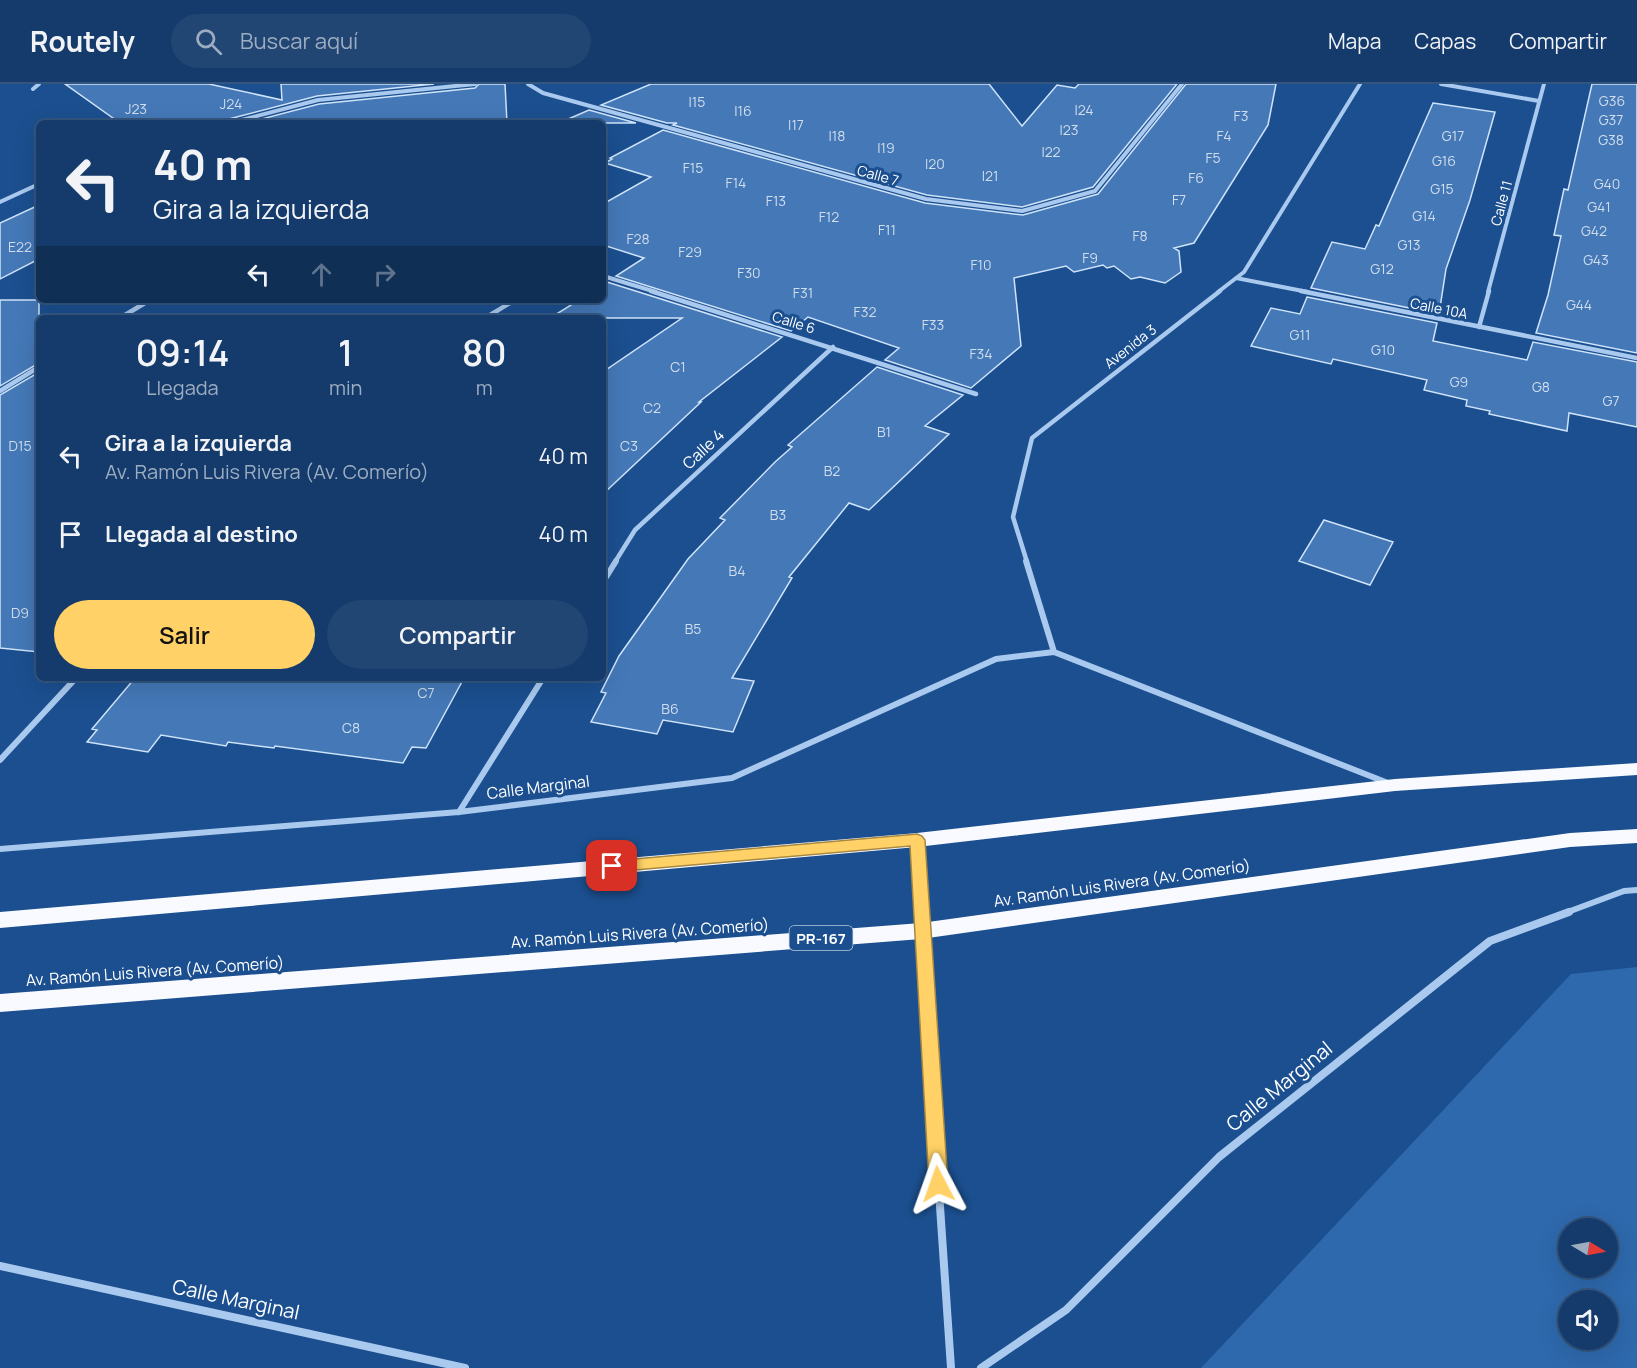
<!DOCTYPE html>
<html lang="es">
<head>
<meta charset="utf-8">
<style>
	body { margin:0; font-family:Manrope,sans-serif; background:#214673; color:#f1f3f6; height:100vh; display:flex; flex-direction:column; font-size:22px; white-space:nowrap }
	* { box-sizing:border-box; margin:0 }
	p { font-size:20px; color:#9dadc1 }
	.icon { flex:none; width:33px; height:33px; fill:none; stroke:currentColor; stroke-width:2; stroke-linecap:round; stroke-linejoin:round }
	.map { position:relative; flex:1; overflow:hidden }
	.panel { position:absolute; left:36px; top:231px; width:570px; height:366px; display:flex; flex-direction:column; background:#143b6b; border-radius:9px; box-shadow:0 6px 24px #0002,0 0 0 2px #33557e }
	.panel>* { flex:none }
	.banner { position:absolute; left:36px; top:36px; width:570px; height:183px; border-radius:9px; box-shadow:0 6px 24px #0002,0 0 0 2px #33557e; background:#143b6b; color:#f1f3f6; overflow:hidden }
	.needle { width:39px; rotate:100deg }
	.tools { position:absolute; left:1558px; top:1134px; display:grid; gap:12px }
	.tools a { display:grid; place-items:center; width:60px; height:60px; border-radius:50%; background:#143b6b; box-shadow:0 6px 24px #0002,0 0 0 2px #33557e; font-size:30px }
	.pin { position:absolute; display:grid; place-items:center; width:51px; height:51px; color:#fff; margin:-26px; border-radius:12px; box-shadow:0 3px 9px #0006 }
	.me { position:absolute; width:66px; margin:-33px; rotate:356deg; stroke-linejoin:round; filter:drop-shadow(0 0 4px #0008) }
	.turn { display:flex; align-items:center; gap:21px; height:126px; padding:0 18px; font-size:27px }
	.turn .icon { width:78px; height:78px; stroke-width:2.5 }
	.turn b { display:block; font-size:42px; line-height:51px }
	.lanes { display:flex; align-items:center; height:57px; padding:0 18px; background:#0003; justify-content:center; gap:30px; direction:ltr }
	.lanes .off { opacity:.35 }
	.eta { display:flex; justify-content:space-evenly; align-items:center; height:102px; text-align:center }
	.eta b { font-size:36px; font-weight:600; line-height:42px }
	.button { display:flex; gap:12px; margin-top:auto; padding:12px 18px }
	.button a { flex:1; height:69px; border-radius:36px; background:#ffd166; color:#111; font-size:24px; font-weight:600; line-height:69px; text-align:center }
	.button a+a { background:#214673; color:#f1f3f6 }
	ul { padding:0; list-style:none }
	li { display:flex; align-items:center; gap:18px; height:78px; padding:0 18px }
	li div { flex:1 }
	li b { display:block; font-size:22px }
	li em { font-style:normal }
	header { display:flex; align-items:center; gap:36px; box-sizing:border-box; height:84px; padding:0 30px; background:#143b6b; border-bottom:2px solid #33557e }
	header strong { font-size:28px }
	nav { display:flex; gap:33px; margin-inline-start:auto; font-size:21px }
	.search { width:420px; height:54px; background:#214673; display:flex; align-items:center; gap:15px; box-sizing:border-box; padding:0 21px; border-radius:33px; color:#9dadc1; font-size:22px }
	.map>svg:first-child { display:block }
	.green { fill:#2e69ad; fill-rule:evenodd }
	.building { fill:#4478b7; stroke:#cfe3fa; stroke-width:1.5 }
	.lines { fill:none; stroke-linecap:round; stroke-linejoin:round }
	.minor-far3 { stroke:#a9c9ee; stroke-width:4 }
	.minor-far2 { stroke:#a9c9ee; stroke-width:4.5 }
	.minor-far1 { stroke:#a9c9ee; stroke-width:6 }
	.minor { stroke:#a9c9ee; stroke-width:8 }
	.trunk { fill:#f8faff; fill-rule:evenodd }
	.route { fill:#ffd166; stroke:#a68842; stroke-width:1.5 }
	.labels { text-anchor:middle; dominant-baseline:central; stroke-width:6; stroke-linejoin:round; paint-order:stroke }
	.number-label { font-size:14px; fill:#d0dded }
	.far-street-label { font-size:14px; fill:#fff; stroke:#1b4f8f }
	.shield { fill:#1b4f8f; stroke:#bbcadd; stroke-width:1.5 }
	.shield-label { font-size:15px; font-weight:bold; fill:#fff }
	.street-label { font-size:16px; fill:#fff; stroke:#1b4f8f }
	.near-street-label { font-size:20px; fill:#fff; stroke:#1b4f8f }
</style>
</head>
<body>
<header>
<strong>Routely</strong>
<div class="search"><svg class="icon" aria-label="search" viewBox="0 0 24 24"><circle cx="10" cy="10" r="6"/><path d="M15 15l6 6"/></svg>Buscar aquí</div>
<nav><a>Mapa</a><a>Capas</a><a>Compartir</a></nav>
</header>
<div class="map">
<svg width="1637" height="1284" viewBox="0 0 1637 1284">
	<rect width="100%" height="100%" fill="#1b4f8f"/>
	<path class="green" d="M1637,883V1284H1201L1571,890ZM1569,1144H1608V1184H1569ZM1569,1216H1608V1256H1569Z"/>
	<path class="building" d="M65,0H209L282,16L281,0H434L317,12L229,35L226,39H120Z
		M479,0H505L507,39H246L319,20L475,4Z
		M651,0H989L1022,42L1057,1L1075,4L1079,0H1177L1093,103L1022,123L927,111L673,41L677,39H667L601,21Z
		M1186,0H1276L1268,41L1194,159L1174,164L1179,167L1181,188L1165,199L1140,193L1131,195L1114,182L1107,184L1103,181L1074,188L1066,182L1014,194L1021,262L971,304L885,276L899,264L808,233L791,247L616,192L644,174L603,161V120L651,93L605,79L612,75L610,74L663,46L925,119L1023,131L1098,110Z
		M1592,0H1637V269L1536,249L1548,211L1561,152L1554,151L1564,105L1568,106Z
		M1433,19L1495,28L1470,116L1446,185L1439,230L1311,204L1332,158L1365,165L1376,141L1379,142Z
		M589,26L636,39H559Z
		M39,121V175L0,195V139Z
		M607,198L782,253L699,318H701L603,410V288L682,234H550L579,216H603V200Z
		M1307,213L1437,239L1433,257L1527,276L1533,258L1637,278V343L1569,329L1567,347L1489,330L1490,327L1466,322L1467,316L1424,306L1427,296L1333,275L1331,280L1251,262L1271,224L1300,230Z
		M0,216H39V279L0,302Z
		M877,283L963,311L925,342L949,350L869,426L849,419L789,493L792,494L732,594L754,597L733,648L663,636L657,650L591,638L606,609L601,608L619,572L688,475L725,436L720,434L775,378L792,363L788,361Z
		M39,288V568L0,564V311Z
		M1324,436L1393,458L1370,501L1299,477Z
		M135,594H464L426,664L412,663L403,679L275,662L274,664L228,658L226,662L161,651L148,668L87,658L97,646L92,645Z"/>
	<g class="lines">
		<path class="minor-far3" d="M528,0L543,9L926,115L1022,127L1095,107L1182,0
			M1441,0L1539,17
			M33,5L39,0
			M230,39L318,16L475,0
			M0,118L39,100
			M603,192L656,208
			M1236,194L1308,208
			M1218,208L1244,188L1360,0
			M1488,208L1544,0"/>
		<path class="minor-far2" d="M651,207L976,310
			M1301,207L1637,274
			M120,234L150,216
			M485,234L515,216
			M1479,243L1489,207
			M0,307L39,283
			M615,478L635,446L833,263
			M1027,478L1013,433L1032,354L1220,207"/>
		<path class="minor-far1" d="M1026,477L1054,568
			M603,498L616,477
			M0,676L76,594
			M459,728L543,594
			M917,756L920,829
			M0,765L459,728L732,694L996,575L1054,568L1388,699
			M1565,829L1624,807L1637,806"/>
		<path class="minor" d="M920,828L951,1284
			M0,1182L465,1284
			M981,1284L1066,1226L1219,1073L1490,857L1569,828"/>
		<path class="trunk" d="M1637,679V691L1395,707L917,763L0,844V828L917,749L1395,695Z
			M1637,745V759L1570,763L921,855L0,928V910L921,839L1570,749Z"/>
	</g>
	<path class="route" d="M917,750L922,752L925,756L948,1100L945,1106L938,1109L932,1106L929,1100L910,762L612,788L606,787L604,782L606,778L612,777Z"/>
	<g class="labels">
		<g class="number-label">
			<text x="1612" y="16">G36</text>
			<text x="697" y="17">I15</text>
			<text x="231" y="19">J24</text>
			<text x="136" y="24">J23</text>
			<text x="1084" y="25">I24</text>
			<text x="743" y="26">I16</text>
			<text x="1241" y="31">F3</text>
			<text x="1611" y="35">G37</text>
			<text x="796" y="40">I17</text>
			<text x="1069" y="45">I23</text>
			<text x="837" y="51">I18</text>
			<text x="1224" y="51">F4</text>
			<text x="1453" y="51">G17</text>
			<text x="1611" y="55">G38</text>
			<text x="886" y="63">I19</text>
			<text x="1051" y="67">I22</text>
			<text x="1213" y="73">F5</text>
			<text x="1444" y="76">G16</text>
			<text x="935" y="79">I20</text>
			<text x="693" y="83">F15</text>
			<text x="990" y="91">I21</text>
			<text x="1196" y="93">F6</text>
			<text x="736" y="98">F14</text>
			<text x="1607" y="99">G40</text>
			<text x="1442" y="104">G15</text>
			<text x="1179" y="115">F7</text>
			<text x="776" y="116">F13</text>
			<text x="1599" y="122">G41</text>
			<text x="1424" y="131">G14</text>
			<text x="829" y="132">F12</text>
			<text x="887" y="145">F11</text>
			<text x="1594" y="146">G42</text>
			<text x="1140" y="151">F8</text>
			<text x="638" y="154">F28</text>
			<text x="1409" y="160">G13</text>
			<text x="20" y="162">E22</text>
			<text x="690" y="167">F29</text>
			<text x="1090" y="173">F9</text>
			<text x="1596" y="175">G43</text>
			<text x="981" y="180">F10</text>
			<text x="1382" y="184">G12</text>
			<text x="749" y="188">F30</text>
			<text x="803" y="208">F31</text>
			<text x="1579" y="220">G44</text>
			<text x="865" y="227">F32</text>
			<text x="933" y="240">F33</text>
			<text x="1300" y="250">G11</text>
			<text x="1383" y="265">G10</text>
			<text x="981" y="269">F34</text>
			<text x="678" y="282">C1</text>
			<text x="1459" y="297">G9</text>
			<text x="1541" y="302">G8</text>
			<text x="1611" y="316">G7</text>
			<text x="652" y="323">C2</text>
			<text x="884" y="347">B1</text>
			<text x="20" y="361">D15</text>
			<text x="629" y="361">C3</text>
			<text x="832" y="386">B2</text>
			<text x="778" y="430">B3</text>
			<text x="737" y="486">B4</text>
			<text x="20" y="528">D9</text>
			<text x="693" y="544">B5</text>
			<text x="426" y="608">C7</text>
			<text x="670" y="624">B6</text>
			<text x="351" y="643">C8</text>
		</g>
		<g class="far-street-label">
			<text transform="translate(878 91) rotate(15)">Calle 7</text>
			<text transform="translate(1501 119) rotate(-75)">Calle 11</text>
			<text transform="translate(1439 224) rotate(11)">Calle 10A</text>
			<text transform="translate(794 238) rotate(17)">Calle 6</text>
			<text transform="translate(1130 262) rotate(-38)">Avenida 3</text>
		</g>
		<rect class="shield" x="789.5" y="842" width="63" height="24" rx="4.5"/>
		<g class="shield-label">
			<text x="821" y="854">PR-167</text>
		</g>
		<g class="street-label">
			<text transform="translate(703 365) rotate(-43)">Calle 4</text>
			<text transform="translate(538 703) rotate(-7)">Calle Marginal</text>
			<text transform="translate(1122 799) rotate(-8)">Av. Ramón Luis Rivera (Av. Comerío)</text>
			<text transform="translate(640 849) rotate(-4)">Av. Ramón Luis Rivera (Av. Comerío)</text>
			<text transform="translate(155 887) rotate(-4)">Av. Ramón Luis Rivera (Av. Comerío)</text>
		</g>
		<g class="near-street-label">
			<text transform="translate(1279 1002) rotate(-39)">Calle Marginal</text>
			<text transform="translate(236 1215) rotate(12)">Calle Marginal</text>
		</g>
	</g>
</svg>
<div class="tools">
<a><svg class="needle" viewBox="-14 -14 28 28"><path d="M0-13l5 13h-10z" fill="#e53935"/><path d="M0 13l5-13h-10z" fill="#9dadc1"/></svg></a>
<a><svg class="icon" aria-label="sound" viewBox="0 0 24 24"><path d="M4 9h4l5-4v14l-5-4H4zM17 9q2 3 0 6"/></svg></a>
</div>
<div class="pin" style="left:612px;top:782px;background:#d93025"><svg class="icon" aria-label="arrive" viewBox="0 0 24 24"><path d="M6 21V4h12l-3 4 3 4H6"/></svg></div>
<svg class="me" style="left:938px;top:1100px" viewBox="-20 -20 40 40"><path d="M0-17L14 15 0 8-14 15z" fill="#ffd166" stroke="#fff" stroke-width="4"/></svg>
<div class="banner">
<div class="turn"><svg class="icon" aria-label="left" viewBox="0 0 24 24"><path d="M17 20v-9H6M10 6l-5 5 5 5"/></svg><div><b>40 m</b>Gira a la izquierda</div></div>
<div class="lanes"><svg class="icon" aria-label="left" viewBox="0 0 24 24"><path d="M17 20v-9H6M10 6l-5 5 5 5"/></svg><svg class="icon off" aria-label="ahead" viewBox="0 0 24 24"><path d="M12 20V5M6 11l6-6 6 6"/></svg><svg class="icon off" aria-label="right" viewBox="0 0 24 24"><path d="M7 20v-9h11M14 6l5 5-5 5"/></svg></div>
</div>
<section class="panel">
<div class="eta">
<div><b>09:14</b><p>Llegada</p></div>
<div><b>1</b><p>min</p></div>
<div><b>80</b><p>m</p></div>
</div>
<ul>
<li><svg class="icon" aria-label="left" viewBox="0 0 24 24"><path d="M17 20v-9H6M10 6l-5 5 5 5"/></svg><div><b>Gira a la izquierda</b><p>Av. Ramón Luis Rivera (Av. Comerío)</p></div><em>40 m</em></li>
<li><svg class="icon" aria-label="arrive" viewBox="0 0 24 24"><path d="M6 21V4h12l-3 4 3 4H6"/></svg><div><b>Llegada al destino</b></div><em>40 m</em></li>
</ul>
<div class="button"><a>Salir</a><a>Compartir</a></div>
</section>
</div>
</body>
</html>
